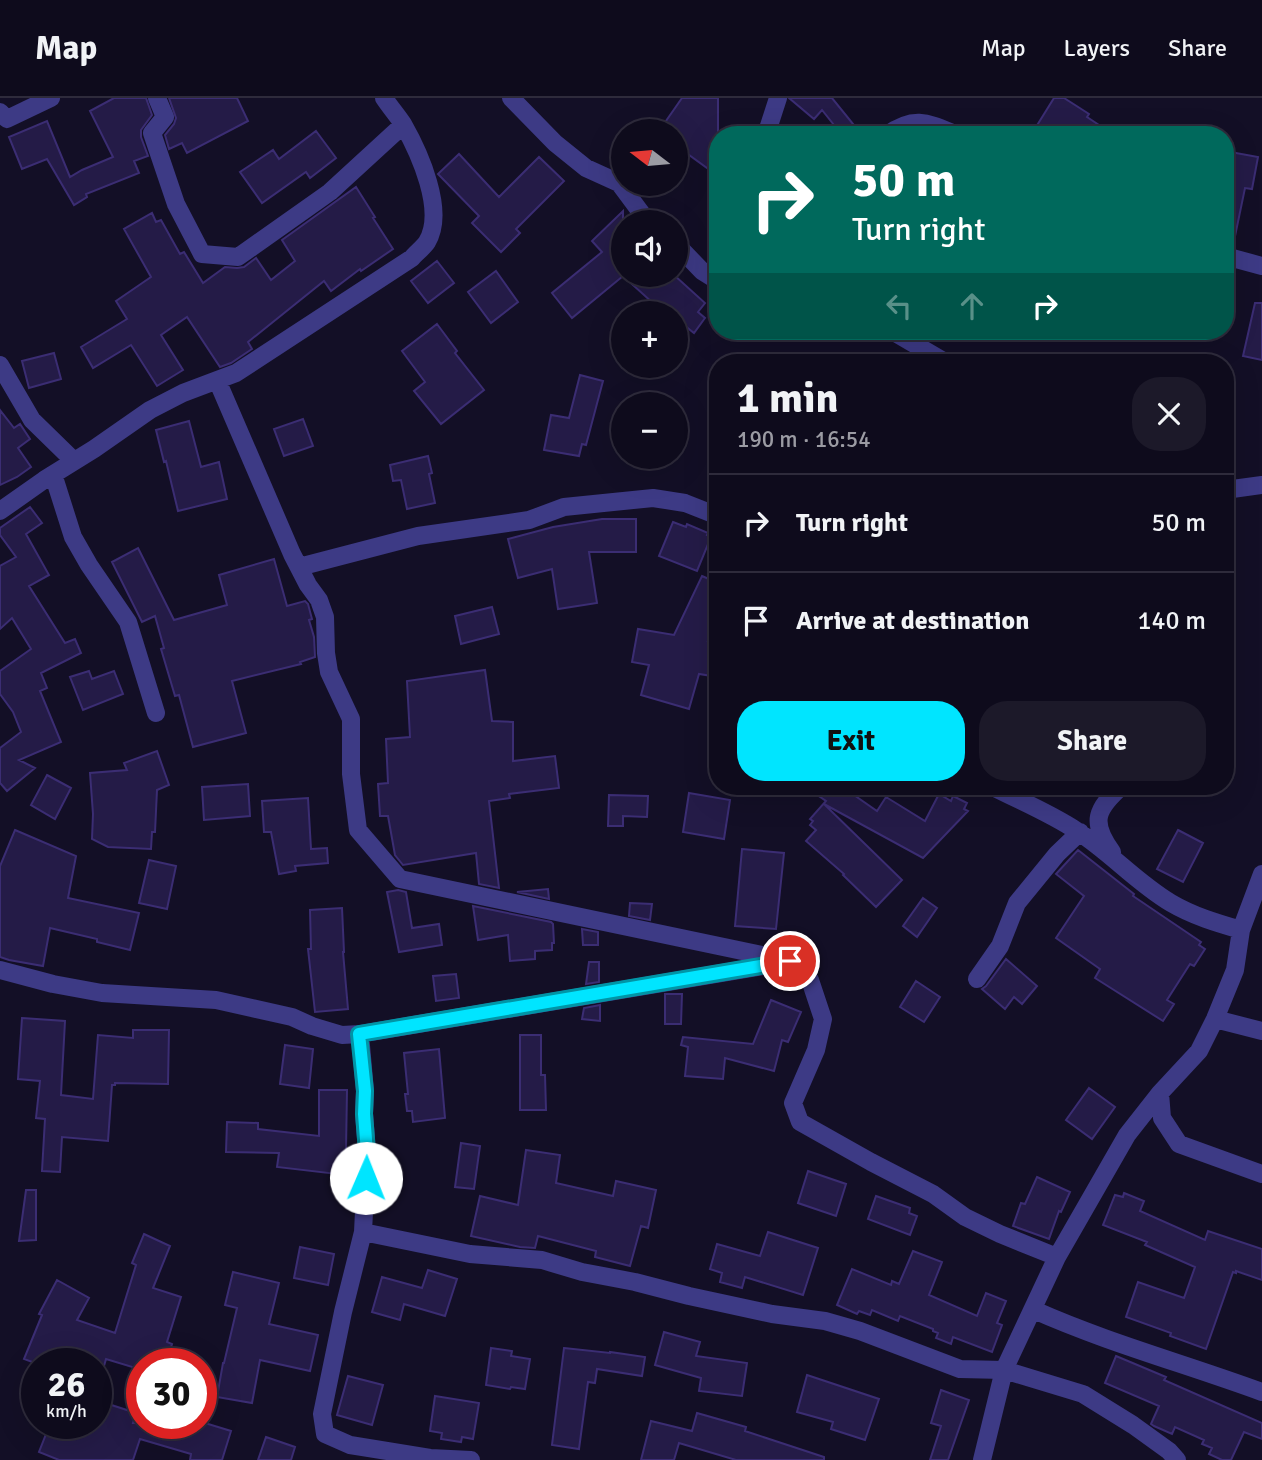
<!DOCTYPE html>
<html lang="en">
<head>
<meta charset="utf-8">
<style>
	body { margin:0; font-family:Signika,sans-serif; background:#1c1929; color:#f1f3f6; height:100vh; display:flex; flex-direction:column; font-size:26px; white-space:nowrap }
	* { box-sizing:border-box; margin:0 }
	p { font-size:23px; color:#9b9ba3 }
	.icon { flex:none; width:38px; height:38px; fill:none; stroke:currentColor; stroke-width:2; stroke-linecap:round; stroke-linejoin:round }
	.map { position:relative; flex:1; overflow:hidden }
	.details { position:absolute; left:709px; top:256px; width:525px; height:441px; display:flex; flex-direction:column; background:#0e0b1c; border-radius:28px; box-shadow:0 7px 28px #0002,0 0 0 2px #2e2b3b }
	.details>* { flex:none }
	.banner { position:absolute; left:709px; top:28px; width:525px; height:214px; border-radius:28px; box-shadow:0 7px 28px #0002,0 0 0 2px #2e2b3b; background:#00695c; color:#fff; overflow:hidden }
	.needle { width:46px; rotate:286deg }
	.fabs { position:absolute; left:611px; top:21px; display:grid; gap:14px }
	.fabs a { display:grid; place-items:center; width:77px; height:77px; border-radius:50%; background:#0e0b1c; box-shadow:0 7px 28px #0002,0 0 0 2px #2e2b3b; font-size:35px }
	.speed { position:absolute; left:21px; top:1250px; display:flex; gap:14px; font-size:35px; font-weight:700; text-align:center }
	.speed>* { display:grid; place-content:center; width:91px; height:91px; border-radius:50%; background:#0e0b1c; box-shadow:0 7px 28px #0002,0 0 0 2px #2e2b3b; line-height:1 }
	.speed small { font-size:18px; font-weight:400 }
	.speed .limit { border:10px solid #d22; background:#fff; color:#111 }
	.pin { position:absolute; display:grid; place-items:center; width:60px; height:60px; color:#fff; margin:-30px; border:4px solid #fff; border-radius:50%; box-shadow:0 2px 7px #0007 }
	.me { position:absolute; width:77px; margin:-38px; rotate:1deg; stroke-linejoin:round; filter:drop-shadow(0 0 5px #0008) }
	.turn { display:flex; align-items:center; gap:24px; height:147px; padding:0 28px; font-size:32px }
	.turn .icon { width:91px; height:91px; stroke-width:2.5 }
	.turn b { display:block; font-size:49px; line-height:60px }
	.lanes { display:flex; align-items:center; height:66px; padding:0 28px; background:#0003; justify-content:center; gap:35px; direction:ltr }
	.lanes .off { opacity:.35 }
	.round { display:grid; place-items:center; flex:none; width:74px; height:74px; border-radius:28px; background:#1c1929 }
	.summary { display:flex; align-items:center; justify-content:space-between; height:119px; padding:0 28px }
	h1 { font-size:42px; font-weight:700; line-height:52px }
	.button { display:flex; gap:14px; margin-top:auto; padding:14px 28px }
	.button a { flex:1; height:80px; border-radius:28px; background:#00e5ff; color:#111; font-size:28px; font-weight:700; line-height:80px; text-align:center }
	.button a+a { background:#1c1929; color:#f1f3f6 }
	ul { padding:0; list-style:none }
	li { display:flex; align-items:center; gap:21px; height:98px; padding:0 28px; border-top:2px solid #2e2b3b }
	li div { flex:1 }
	li b { display:block; font-size:26px }
	li em { font-style:normal }
	header { display:flex; align-items:center; gap:42px; box-sizing:border-box; height:98px; padding:0 35px; background:#0e0b1c; border-bottom:2px solid #2e2b3b }
	header strong { font-size:33px }
	nav { display:flex; gap:38px; margin-inline-start:auto; font-size:24px }
	.map>svg:first-child { display:block }
	.building { fill:#241b47; stroke:#3b2d73; stroke-width:2 }
	.lines { fill:none; stroke-linecap:round; stroke-linejoin:round }
	.minor { stroke:#3d3a85; stroke-width:18 }
	.route-casing { stroke:#0095a6; stroke-width:18 }
	.route { stroke:#00e5ff; stroke-width:12 }
</style>
</head>
<body>
<header>
<strong>Map</strong>
<nav><a>Map</a><a>Layers</a><a>Share</a></nav>
</header>
<div class="map">
<svg width="1262" height="1362" viewBox="0 0 1262 1362">
	<rect width="100%" height="100%" fill="#130f26"/>
	<path class="building" d="M114,0H146L152,17L141,32V39L148,58L134,63L139,75L86,96L87,99L74,107L47,61L22,71L9,39L47,23L70,79L82,72L113,59L90,13Z
		M169,0H237L248,23L187,55L182,45L169,51L165,37L174,26L176,20Z
		M682,0H718V78L689,57L676,76V33H659Z
		M789,0H832L862,37H842L822,12L814,21Z
		M1054,0H1064L1089,16L1087,19L1114,37H1031Z
		M316,33L336,60L310,80L306,74L262,105L240,74L273,52L279,61Z
		M1225,53L1258,59L1252,91L1245,90L1233,148L1225,147Z
		M459,56L499,99L539,59L564,83L516,131L520,135L501,154L472,125L479,118L438,76Z
		M356,89L375,119L373,120L393,151L361,173L360,171L331,193L324,183L248,244L252,251L231,265L220,269L187,219L161,237L183,272L157,288L131,247L93,270L81,249L127,221L116,203L151,179L124,131L152,115L156,124L161,122L180,156L184,154L203,185L225,169L237,170L244,169L256,160L271,182L295,163L282,142Z
		M623,113V177H674L705,205L698,214L705,220L694,235L685,228L676,239V215H664L623,178L572,220L552,195L602,154L592,143Z
		M437,163L454,185L428,205L411,183Z
		M496,173L518,204L491,225L468,194Z
		M1255,205H1262V262L1243,258Z
		M437,226L457,253L455,255L484,292L441,326L414,293L425,284L402,253Z
		M54,255L61,281L29,290L22,263Z
		M580,277L603,283L586,347L582,346L579,358L544,352L551,317L569,320Z
		M0,312L14,330L20,326L30,341L18,350L31,369L17,379L0,387Z
		M303,321L313,348L284,358L274,331Z
		M189,323L201,369L219,364L227,401L178,413L166,363L164,364L156,332Z
		M428,358L432,375L429,376L435,405L407,411L401,382L393,383L390,367Z
		M30,409L42,425L26,436L49,477L29,488L65,545L75,541L81,555L41,575L47,590L40,593L61,644L19,662L35,670L7,693L0,685V650L21,634L13,614L0,596V573L31,551L12,520L0,531V468L16,459L0,437V430Z
		M602,421H636V454H589L597,505L558,511L552,471L518,480L508,441L553,429Z
		M673,424L686,429L687,426L708,435L707,437L711,439L697,473L659,458Z
		M138,450L174,522L227,507L219,477L274,461L287,508L305,503L308,506L312,521L309,522L314,539L315,559L300,564L301,566L232,583L246,635L193,649L179,597L175,598L161,551L164,550L155,518L142,524L112,464Z
		M702,478L718,485V522L708,543L718,545V579L699,576L689,611L641,597L649,567L632,564L638,531L674,537Z
		M492,509L499,536L461,546L455,518Z
		M485,572L492,623L513,624V663L555,658L559,690L509,696L510,700L489,703L499,790L479,786L476,755L403,767L395,757L388,718H380L378,686L388,685L386,641L410,639L407,583Z
		M89,573L92,581L114,573L123,596L83,612L70,579Z
		M157,653L169,687L157,692L155,734H152L151,751L108,749L92,741L93,716L90,675L127,672L124,665Z
		M47,677L71,690L55,721L31,707Z
		M248,686L250,718L204,722L202,689Z
		M804,688H841L877,713L886,699L925,723L939,696L951,703L953,698L967,705L964,711L968,713L923,760L824,706L902,782L876,809L843,777L844,776L806,743L816,732L810,727L813,723L810,721L826,703Z
		M689,695L730,702L724,741L683,734Z
		M609,697L648,698L647,719L623,718V728H608Z
		M308,700L311,751L327,750L328,765L295,768L296,773L279,776L271,734H264L262,703Z
		M15,732L76,758L68,800L139,815L130,852L97,844V841L50,830L43,868L9,862L0,859V768Z
		M1178,732L1203,745L1183,784L1157,771Z
		M742,751L784,755L776,831L735,828Z
		M1078,752L1134,796L1133,798L1201,844L1199,847L1205,851L1194,868L1190,866L1167,902L1174,906L1163,923L1095,880L1100,871L1056,840L1084,798L1056,776Z
		M149,762L176,768L167,811L139,805Z
		M548,791L549,801L517,794Z
		M398,792L406,794L412,830L439,826L442,847L399,854L387,794Z
		M923,800L937,810L917,839L903,828Z
		M630,805L652,806L650,822L629,818Z
		M473,808L551,824L553,826L554,845H552V852L535,853V861L510,863L508,837L478,842Z
		M342,810L344,854H343L348,911L315,914L308,851H311L310,812Z
		M582,831L598,834V847H583Z
		M1006,861L1037,888L1022,906L1014,899L1005,911L982,891L986,888Z
		M589,864H599V884L586,886Z
		M456,876L459,900L436,903L433,878Z
		M916,883L940,899L924,924L900,909Z
		M665,896H682L681,926H665Z
		M771,902L801,914L788,944L782,942L774,973L725,960L723,981L685,978L688,949L681,947L683,939L753,946Z
		M600,907V923L582,921L584,910Z
		M22,920L65,923L61,997L93,1001L98,937L133,940V932H169L168,986L115,985V987H112L108,1043L62,1039L60,1074L42,1073L45,1021L36,1020L40,983L18,981Z
		M520,937H541V977H545L546,1012H520Z
		M285,947L313,951L309,990L280,986Z
		M439,951L445,1020L413,1024L412,1013H407L405,996H408L404,955Z
		M1089,990L1115,1009L1092,1041L1066,1022Z
		M319,992H347L346,1052L356,1053L354,1078L277,1069L279,1055L226,1054L227,1024L258,1025V1031L319,1038Z
		M461,1045L480,1048L474,1091L455,1089Z
		M526,1052L560,1057L556,1085L613,1098L616,1083L656,1092L648,1130L641,1128L630,1168L595,1159L596,1153L538,1138L535,1150L520,1149L471,1138L480,1098L518,1107Z
		M808,1073L846,1086L836,1118L798,1105Z
		M1037,1079L1070,1094L1061,1114L1059,1113L1049,1141L1013,1128L1021,1105L1025,1106Z
		M26,1092H36V1142L19,1143Z
		M1124,1095L1144,1103L1140,1113L1205,1142L1208,1133L1262,1151V1182L1236,1173V1175L1233,1174L1206,1251L1170,1238L1171,1235L1126,1219L1138,1184L1184,1200L1195,1169L1145,1147L1147,1144L1103,1127L1115,1097L1123,1099Z
		M876,1098L910,1110L909,1115L917,1118L910,1137L868,1121Z
		M768,1134L818,1150L803,1197L745,1179L742,1190L720,1184L722,1175L710,1171L717,1146L760,1158Z
		M144,1136L170,1148L153,1190L181,1199L167,1244L172,1246L166,1265H142V1272L106,1261L104,1268L59,1252L53,1265H35L24,1261L42,1217L39,1216L57,1182L89,1200L77,1222L115,1235L136,1167L132,1165Z
		M300,1149L334,1156L328,1187L294,1180Z
		M913,1153L942,1164L929,1197L977,1218L986,1195L1006,1203L997,1225L1002,1227L992,1254L953,1239L951,1246L936,1240L938,1235L933,1233V1231L900,1218L898,1223L872,1212L870,1217L859,1213L857,1216L837,1207L852,1171L891,1187L892,1183L899,1186Z
		M428,1172L457,1181L445,1218L404,1206L400,1222L372,1214L382,1179L422,1190Z
		M233,1174L279,1185L269,1226L318,1237L310,1273L260,1262L252,1305L217,1299L223,1265H224L237,1210L225,1207Z
		M664,1234L700,1244L696,1258L747,1265L742,1298L699,1293L701,1280L655,1267Z
		M491,1250L512,1253L511,1258L530,1261L525,1291L511,1289L510,1291L486,1287Z
		M564,1250L610,1255V1254L645,1259L642,1278L597,1271L595,1285L588,1284L579,1351L552,1347Z
		M1116,1258L1166,1279L1164,1282L1262,1325V1341L1244,1334L1231,1362H1222L1209,1356L1212,1350L1202,1346L1204,1342L1175,1329L1172,1336L1154,1328L1151,1326L1159,1308L1105,1285Z
		M807,1277L879,1301L865,1342L831,1331L833,1324L797,1314Z
		M348,1278L383,1287L372,1327L337,1317Z
		M941,1292L969,1302L948,1362H930L941,1328L931,1325Z
		M435,1298L479,1305L473,1341L462,1339L461,1344L441,1341L442,1335L430,1333Z
		M96,1302L136,1315L133,1325H205L231,1333L222,1362H190L191,1356L140,1341L133,1362H59L39,1354L50,1326L75,1336L79,1325H96Z
		M697,1315L746,1329L745,1333L824,1359V1362H736L679,1345L674,1362H641L651,1323L692,1333Z
		M266,1339L295,1349L291,1362H258Z"/>
	<g class="lines">
		<path class="minor" d="M157,0L165,19L152,35L176,106L202,156L238,159L330,94L403,27
			M511,0L555,45L586,70L619,85L648,124
			M0,14L7,21L51,0
			M766,37L778,0
			M887,37C915,17 928,25 957,37
			M676,146L702,173L718,183
			M1225,158L1262,168
			M892,233L945,264
			M0,267L32,322L74,363
			M217,282L292,456L308,487L319,502L325,519L326,555L329,574L351,621V676L358,732L400,781L790,863L810,882L823,921L816,952L793,1005L800,1024L871,1064L933,1096L965,1119L1000,1136L1057,1159
			M53,376L73,439L89,467L128,524L156,615
			M1225,392L1262,387
			M0,413L44,382L94,351L150,312L183,295L236,275L412,160C416,155 423,150 427,144C446,113 419,54 403,26C397,17 390,9 384,0
			M299,469L418,438L529,422L564,409L653,400L685,405L718,418
			M991,688C1020,703 1050,715 1077,733C1110,754 1137,785 1171,805C1193,818 1217,825 1241,832
			M1112,754C1090,724 1096,711 1122,688
			M0,872L53,886L102,895L216,902L292,919L312,928L342,937L360,936L781,865
			M977,881L1000,848L1017,805L1057,756L1080,734
			M1215,921L1262,933
			M360,936L365,993L364,1015L367,1053L363,1134L343,1214L322,1316L325,1336L350,1347L430,1360L471,1362
			M1160,995L1162,1020L1179,1046L1262,1076
			M363,1134L470,1156L542,1162L582,1174L635,1184L689,1198L772,1216L825,1223L860,1233L960,1271L1004,1272L1083,1296L1133,1327L1169,1353L1177,1362
			M1034,1212C1108,1245 1186,1266 1262,1294
			M982,1362L1004,1272L1057,1159L1127,1037L1160,995L1199,953L1215,921L1235,872L1241,832L1262,776"/>
	</g>
	<g class="lines">
		<g class="route-casing">
			<path id="route" d="M366,1080L367,1054L364,1016L365,993L359,936L790,863"/>
		</g>
		<use href="#route" class="route"/>
	</g>
</svg>
<div class="fabs">
<a><svg class="needle" viewBox="-14 -14 28 28"><path d="M0-13l5 13h-10z" fill="#e53935"/><path d="M0 13l5-13h-10z" fill="#9b9ba3"/></svg></a>
<a><svg class="icon" aria-label="sound" viewBox="0 0 24 24"><path d="M4 9h4l5-4v14l-5-4H4zM17 9q2 3 0 6"/></svg></a>
<a>+</a>
<a>−</a>
</div>
<div class="speed"><div>26<small>km/h</small></div><div class="limit">30</div></div>
<div class="pin" style="left:790px;top:863px;background:#d93025"><svg class="icon" aria-label="arrive" viewBox="0 0 24 24"><path d="M6 21V4h12l-3 4 3 4H6"/></svg></div>
<svg class="me" style="left:366px;top:1080px" viewBox="-20 -20 40 40"><circle r="19" fill="#fff"/><path d="M0-13L10 11 0 6-10 11z" fill="#00e5ff"/></svg>
<div class="banner">
<div class="turn"><svg class="icon" aria-label="right" viewBox="0 0 24 24"><path d="M7 20v-9h11M14 6l5 5-5 5"/></svg><div><b>50 m</b>Turn right</div></div>
<div class="lanes"><svg class="icon off" aria-label="left" viewBox="0 0 24 24"><path d="M17 20v-9H6M10 6l-5 5 5 5"/></svg><svg class="icon off" aria-label="ahead" viewBox="0 0 24 24"><path d="M12 20V5M6 11l6-6 6 6"/></svg><svg class="icon" aria-label="right" viewBox="0 0 24 24"><path d="M7 20v-9h11M14 6l5 5-5 5"/></svg></div>
</div>
<section class="details">
<div class="summary"><div><h1>1 min</h1><p>190 m · 16:54</p></div><a class="round"><svg class="icon" aria-label="close" viewBox="0 0 24 24"><path d="M6 6l12 12M18 6L6 18"/></svg></a></div>
<ul>
<li><svg class="icon" aria-label="right" viewBox="0 0 24 24"><path d="M7 20v-9h11M14 6l5 5-5 5"/></svg><div><b>Turn right</b></div><em>50 m</em></li>
<li><svg class="icon" aria-label="arrive" viewBox="0 0 24 24"><path d="M6 21V4h12l-3 4 3 4H6"/></svg><div><b>Arrive at destination</b></div><em>140 m</em></li>
</ul>
<div class="button"><a>Exit</a><a>Share</a></div>
</section>
</div>
</body>
</html>
